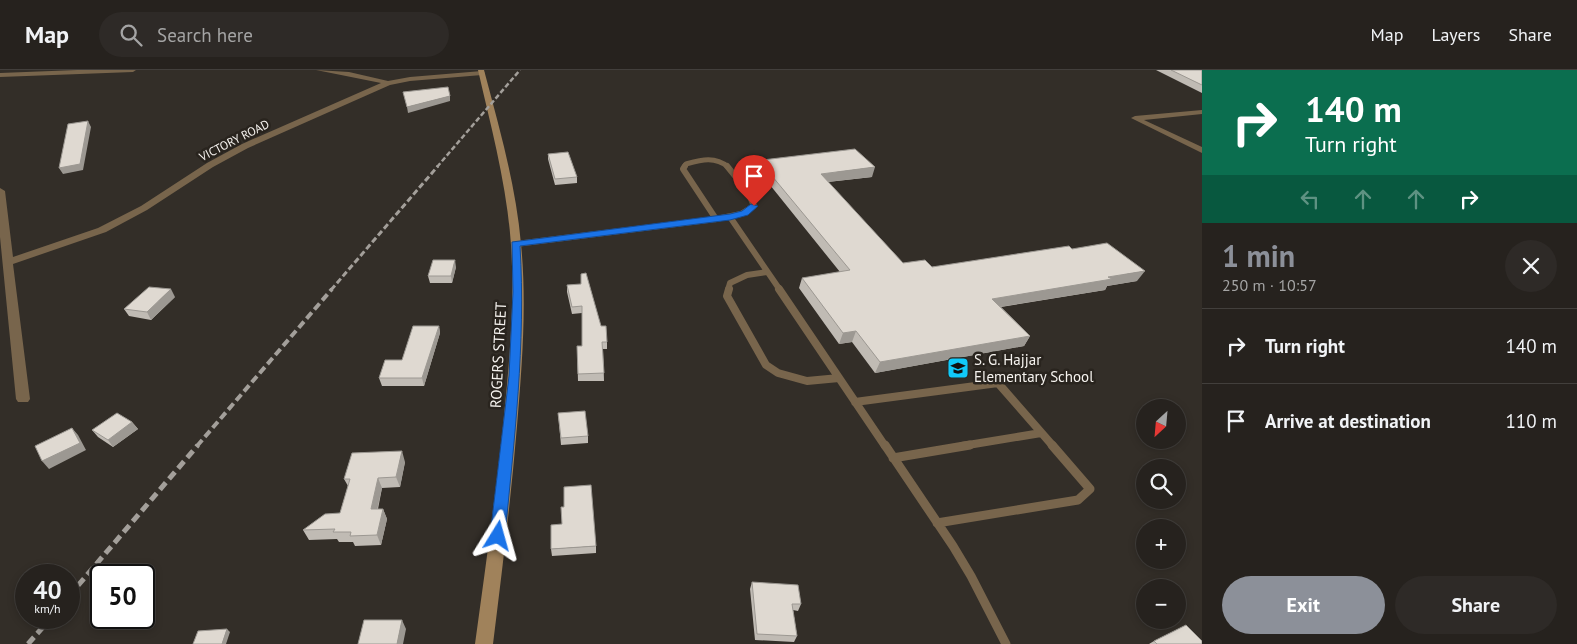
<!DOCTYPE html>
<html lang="en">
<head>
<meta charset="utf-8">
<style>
	body { margin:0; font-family:"PT Sans",sans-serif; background:#2e2a27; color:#f1f3f6; height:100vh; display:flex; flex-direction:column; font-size:19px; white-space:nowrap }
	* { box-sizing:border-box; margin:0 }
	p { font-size:16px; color:#a4a4a4 }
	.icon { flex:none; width:28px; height:28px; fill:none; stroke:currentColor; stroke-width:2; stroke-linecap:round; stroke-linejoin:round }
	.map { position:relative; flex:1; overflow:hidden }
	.sheet { display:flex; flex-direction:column; background:#26221e; width:375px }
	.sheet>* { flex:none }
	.hud { background:#0b6e4f; color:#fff; overflow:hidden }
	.needle { width:32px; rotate:206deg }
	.controls { position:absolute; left:1136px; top:329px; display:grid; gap:10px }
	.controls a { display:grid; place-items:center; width:50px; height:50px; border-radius:50%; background:#26221e; box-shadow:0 2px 8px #0003,0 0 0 1px #423f3c; font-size:25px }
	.speed { position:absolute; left:15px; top:494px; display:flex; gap:10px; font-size:25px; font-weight:700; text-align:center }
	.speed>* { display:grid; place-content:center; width:65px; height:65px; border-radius:50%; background:#26221e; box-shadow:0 2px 8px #0003,0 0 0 1px #423f3c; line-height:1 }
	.speed small { font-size:12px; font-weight:400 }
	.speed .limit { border:2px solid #111; border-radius:8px; background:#fff; color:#111 }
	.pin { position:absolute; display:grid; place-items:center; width:42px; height:42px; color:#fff; margin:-51px -21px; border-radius:50% 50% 50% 0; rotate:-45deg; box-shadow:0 0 5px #0007 }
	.pin .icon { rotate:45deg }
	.me { position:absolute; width:55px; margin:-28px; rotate:8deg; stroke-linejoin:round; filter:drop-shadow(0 0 4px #0008) }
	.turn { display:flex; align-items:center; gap:18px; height:105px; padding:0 20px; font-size:22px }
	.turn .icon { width:65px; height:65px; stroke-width:2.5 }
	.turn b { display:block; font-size:35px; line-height:42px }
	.lanes { display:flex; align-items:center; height:48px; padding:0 20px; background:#0003; justify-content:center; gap:25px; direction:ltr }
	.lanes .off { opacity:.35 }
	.round { display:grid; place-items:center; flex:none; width:52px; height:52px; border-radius:26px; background:#2e2a27 }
	.summary { display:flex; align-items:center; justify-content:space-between; height:85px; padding:0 20px }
	h1 { font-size:30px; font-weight:700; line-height:38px; color:#8c9099 }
	.button { display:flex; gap:10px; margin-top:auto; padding:10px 20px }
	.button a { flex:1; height:58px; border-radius:30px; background:#8c9099; color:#fff; font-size:20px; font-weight:700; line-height:58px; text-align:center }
	.button a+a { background:#2e2a27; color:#f1f3f6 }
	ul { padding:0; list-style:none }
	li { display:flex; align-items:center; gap:15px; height:75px; padding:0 20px; border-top:1px solid #423f3c }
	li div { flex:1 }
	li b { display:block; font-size:19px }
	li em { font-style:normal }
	header { display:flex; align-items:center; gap:30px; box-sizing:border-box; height:70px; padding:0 25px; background:#26221e; border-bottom:1px solid #423f3c }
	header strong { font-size:24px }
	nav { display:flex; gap:28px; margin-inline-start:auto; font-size:18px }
	.search { width:350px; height:45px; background:#2e2a27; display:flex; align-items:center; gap:12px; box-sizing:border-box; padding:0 18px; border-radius:28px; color:#a4a4a4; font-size:19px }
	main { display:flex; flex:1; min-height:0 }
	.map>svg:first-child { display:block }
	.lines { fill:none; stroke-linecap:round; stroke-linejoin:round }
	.service-far3 { stroke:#78654c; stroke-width:5 }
	.service-far2 { stroke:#78654c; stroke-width:6 }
	.service-far1 { stroke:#78654c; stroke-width:8 }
	.service { stroke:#78654c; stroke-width:9 }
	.minor { fill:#78654c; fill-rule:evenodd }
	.secondary { fill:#a0825b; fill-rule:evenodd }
	.rail-far3 { stroke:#a39f9a; stroke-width:2.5; stroke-dasharray:5 2.5; stroke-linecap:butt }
	.rail-far2 { stroke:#a39f9a; stroke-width:3; stroke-dasharray:6 3; stroke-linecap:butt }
	.rail-far1 { stroke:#a39f9a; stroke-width:4; stroke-dasharray:8 4; stroke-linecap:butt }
	.rail { stroke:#a39f9a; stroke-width:5; stroke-dasharray:9 5; stroke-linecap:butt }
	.wall { fill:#c0bbb4 }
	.shaded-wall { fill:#9c9892 }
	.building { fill:#dfd9d1; stroke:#9c9892 }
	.route { fill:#1a73e8; stroke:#114b97 }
	.labels { text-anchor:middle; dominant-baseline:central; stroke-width:5; stroke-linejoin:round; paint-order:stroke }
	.far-street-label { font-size:12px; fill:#f6f3ef; stroke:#29241e }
	.street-label { font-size:15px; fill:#f6f3ef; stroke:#29241e }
	.poi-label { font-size:15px; fill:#f6f3ef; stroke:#29241e; text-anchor:start }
</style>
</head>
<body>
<header>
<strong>Map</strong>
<div class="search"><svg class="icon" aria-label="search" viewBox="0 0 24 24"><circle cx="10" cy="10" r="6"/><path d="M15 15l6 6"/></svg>Search here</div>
<nav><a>Map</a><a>Layers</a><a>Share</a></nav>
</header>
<main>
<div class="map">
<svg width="1202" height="574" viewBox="0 0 1202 574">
	<rect width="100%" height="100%" fill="#332e28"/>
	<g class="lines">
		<path class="service-far3" d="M684,97L686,94C701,90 715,86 728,97"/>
		<path class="service-far2" d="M685,96L683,99L716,149
			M730,147L780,220
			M716,149L741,144L754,136L748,122L727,96
			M516,174L716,149
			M728,220L730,213L747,205L767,202"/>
		<path class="service-far1" d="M729,219L727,226L766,295L778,303L807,311L839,308
			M779,219L885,376
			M855,332L998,313L1053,376
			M962,376L1041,363"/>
		<path class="service" d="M885,375L953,476L971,506L1006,574
			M893,388L970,375
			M937,453L1078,430L1090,419L1052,375"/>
		<path class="minor" d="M77,0H136L133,2L0,7V3Z
			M316,0L349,2L388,11L410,7L482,1L485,3L482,5L410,11L390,15L248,78L213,97L147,140L106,162L13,194L30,329L28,332H18L16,329L0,167V118L5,121L13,187L98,158L141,136L207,93L242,74L381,13Z
			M1202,40V44L1144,50L1202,77V83L1131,48L1135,46Z"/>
		<path class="secondary" d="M478,0H484C499,57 516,115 521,174C527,234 522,296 517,356C511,429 502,501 493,574H475C485,501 495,429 503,356C509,296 515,235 511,175C507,115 491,57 478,0Z"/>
		<path class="rail-far3" d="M437,97L520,0"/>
		<path class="rail-far2" d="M331,220L438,96"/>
		<path class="rail-far1" d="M197,376L332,219"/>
		<path class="rail" d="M69,526L198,375
			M28,574L51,548"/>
	</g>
	<path class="wall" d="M1156,0H1202V23Z
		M548,84L577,107V113L555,115L548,89Z
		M754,91L872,107L828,112L903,193L932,197L1072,179L1137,211L1107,216L1105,220L1001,237L1030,266L1024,276L875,303L852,272L839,274L799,218L802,208L840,202L770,115L765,116L752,100Z
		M456,197L452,213H430L428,206Z
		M567,215L601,256L607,272V279H603L604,311H578L577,276H582V243L572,244L567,222Z
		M175,227L151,250L129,246L124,239Z
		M439,256L440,263L424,316H382L379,308L402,290Z
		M558,343L588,366V373L561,375Z
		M132,352L138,359L113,377L98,367L92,360Z
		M405,392L400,417L382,418L378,439H383L387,449L381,475L355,476L353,472H339L337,469L309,470L303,460L340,443L348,416L344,409Z
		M596,476V483L552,486L551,479Z
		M752,512L801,534L798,541L793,540L797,566L794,572L755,570L750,519Z
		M1154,571L1202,574H1149Z"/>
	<path class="shaded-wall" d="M450,26V31L408,43L407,37Z
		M88,51L91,57L83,100L63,104L59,98Z
		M875,97L872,107L818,113L821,104Z
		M767,106H772L770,115L765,116Z
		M455,190L456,197L452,213L451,206Z
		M1145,201L1137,211L1107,216L1105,220L987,239L992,229L1108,207Z
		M171,219L175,227L151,250L147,242Z
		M439,256L440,263L424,316L422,308Z
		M856,261L852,272L839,274L843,263Z
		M1030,266L1024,276L875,303L880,292Z
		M132,352L138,359L113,377L108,370Z
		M72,358L78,365L86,380L49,399L42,391Z
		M402,381L405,392L400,417L396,407Z
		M378,408L382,418L375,449L371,439Z
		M383,439L387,449L381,475L377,465Z
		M402,550L406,559L403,574H397Z
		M227,559L230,562L226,574H222Z"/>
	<path class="building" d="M1171,0H1202V15Z
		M448,17L450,26L407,37L403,22Z
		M88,51L80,94L59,98L68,54Z
		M855,79L875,97L821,104L903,193L925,190L932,197L1069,176L1072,179L1107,173L1145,201L1108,207L1112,209L992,229L1030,266L880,292L856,261L843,263L802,208L850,200L772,106H767L754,91Z
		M568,82L577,107L555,109L548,84Z
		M433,190H455L451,206H428Z
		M586,203L601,256H606L607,272H602L604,303L578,304L577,276H582V236L572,237L567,215L581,214V204Z
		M149,217L171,219L147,242L124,239Z
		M413,256H439L422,308H379L385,290H402Z
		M585,341L588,366L561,368L558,343Z
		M117,343L132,352L108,370L92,360Z
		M72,358L80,373L42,391L35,376Z
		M402,381L396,407L378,408L371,439H383L377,465L350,466L351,462H333L335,459L303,460L325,444L340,443L350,409H344L352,383Z
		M591,415L596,476L551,479V455L562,454L561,437H564V417Z
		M752,512L798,515L801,534H792L797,566L757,564Z
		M364,550H402L397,574H358Z
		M1186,555L1202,571V574H1157L1154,571Z
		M227,559L222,574H193L198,561Z"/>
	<path class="route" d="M751,134L758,136L748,145L730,150L520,176C526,274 514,370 505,466L503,471L498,473L492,471L490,466L509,306L513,222L512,172L730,144L742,141Z"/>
	<defs>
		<g id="school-square" transform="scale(1.125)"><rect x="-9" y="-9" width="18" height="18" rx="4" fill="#10cafa" stroke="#29241e"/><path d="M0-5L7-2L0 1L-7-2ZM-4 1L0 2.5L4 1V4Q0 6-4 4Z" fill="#111"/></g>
	</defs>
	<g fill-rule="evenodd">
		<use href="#school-square" x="958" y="298"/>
	</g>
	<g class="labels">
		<g class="far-street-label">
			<text transform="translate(234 70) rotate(-27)">VICTORY ROAD</text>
		</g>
		<g class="street-label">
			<text transform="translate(498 285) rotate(-87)">ROGERS STREET</text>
		</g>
		<g class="poi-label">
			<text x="974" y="289">S. G. Hajjar<tspan x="974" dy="17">Elementary School</tspan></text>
		</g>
	</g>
</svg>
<div class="controls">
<a><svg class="needle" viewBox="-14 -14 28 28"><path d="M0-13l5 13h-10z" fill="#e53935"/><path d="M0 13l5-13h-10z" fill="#a4a4a4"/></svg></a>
<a><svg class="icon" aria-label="search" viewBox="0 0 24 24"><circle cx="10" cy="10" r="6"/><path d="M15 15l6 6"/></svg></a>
<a>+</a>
<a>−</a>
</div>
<div class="speed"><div>40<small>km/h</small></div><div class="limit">50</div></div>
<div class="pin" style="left:754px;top:136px;background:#d93025"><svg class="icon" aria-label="arrive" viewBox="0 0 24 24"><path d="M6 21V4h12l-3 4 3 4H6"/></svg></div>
<svg class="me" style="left:498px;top:466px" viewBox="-20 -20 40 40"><path d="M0-17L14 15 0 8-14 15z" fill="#1a73e8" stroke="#fff" stroke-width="4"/></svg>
</div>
<section class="sheet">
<div class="hud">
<div class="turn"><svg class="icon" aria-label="right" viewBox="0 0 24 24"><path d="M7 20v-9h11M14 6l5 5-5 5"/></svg><div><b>140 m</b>Turn right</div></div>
<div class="lanes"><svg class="icon off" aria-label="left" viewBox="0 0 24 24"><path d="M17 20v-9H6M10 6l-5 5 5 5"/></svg><svg class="icon off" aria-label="ahead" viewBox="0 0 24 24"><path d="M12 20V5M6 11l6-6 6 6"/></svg><svg class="icon off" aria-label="ahead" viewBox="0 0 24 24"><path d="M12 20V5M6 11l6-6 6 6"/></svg><svg class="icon" aria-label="right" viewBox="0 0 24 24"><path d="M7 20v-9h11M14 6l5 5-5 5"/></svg></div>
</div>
<div class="summary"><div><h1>1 min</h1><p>250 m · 10:57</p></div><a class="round"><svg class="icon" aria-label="close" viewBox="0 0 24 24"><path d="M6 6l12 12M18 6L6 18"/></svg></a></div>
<ul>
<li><svg class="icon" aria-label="right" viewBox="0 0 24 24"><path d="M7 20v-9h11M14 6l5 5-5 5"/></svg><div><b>Turn right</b></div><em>140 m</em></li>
<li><svg class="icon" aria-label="arrive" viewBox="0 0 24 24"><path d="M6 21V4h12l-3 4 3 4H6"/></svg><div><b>Arrive at destination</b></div><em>110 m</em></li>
</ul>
<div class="button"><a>Exit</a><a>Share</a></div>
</section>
</main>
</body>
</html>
